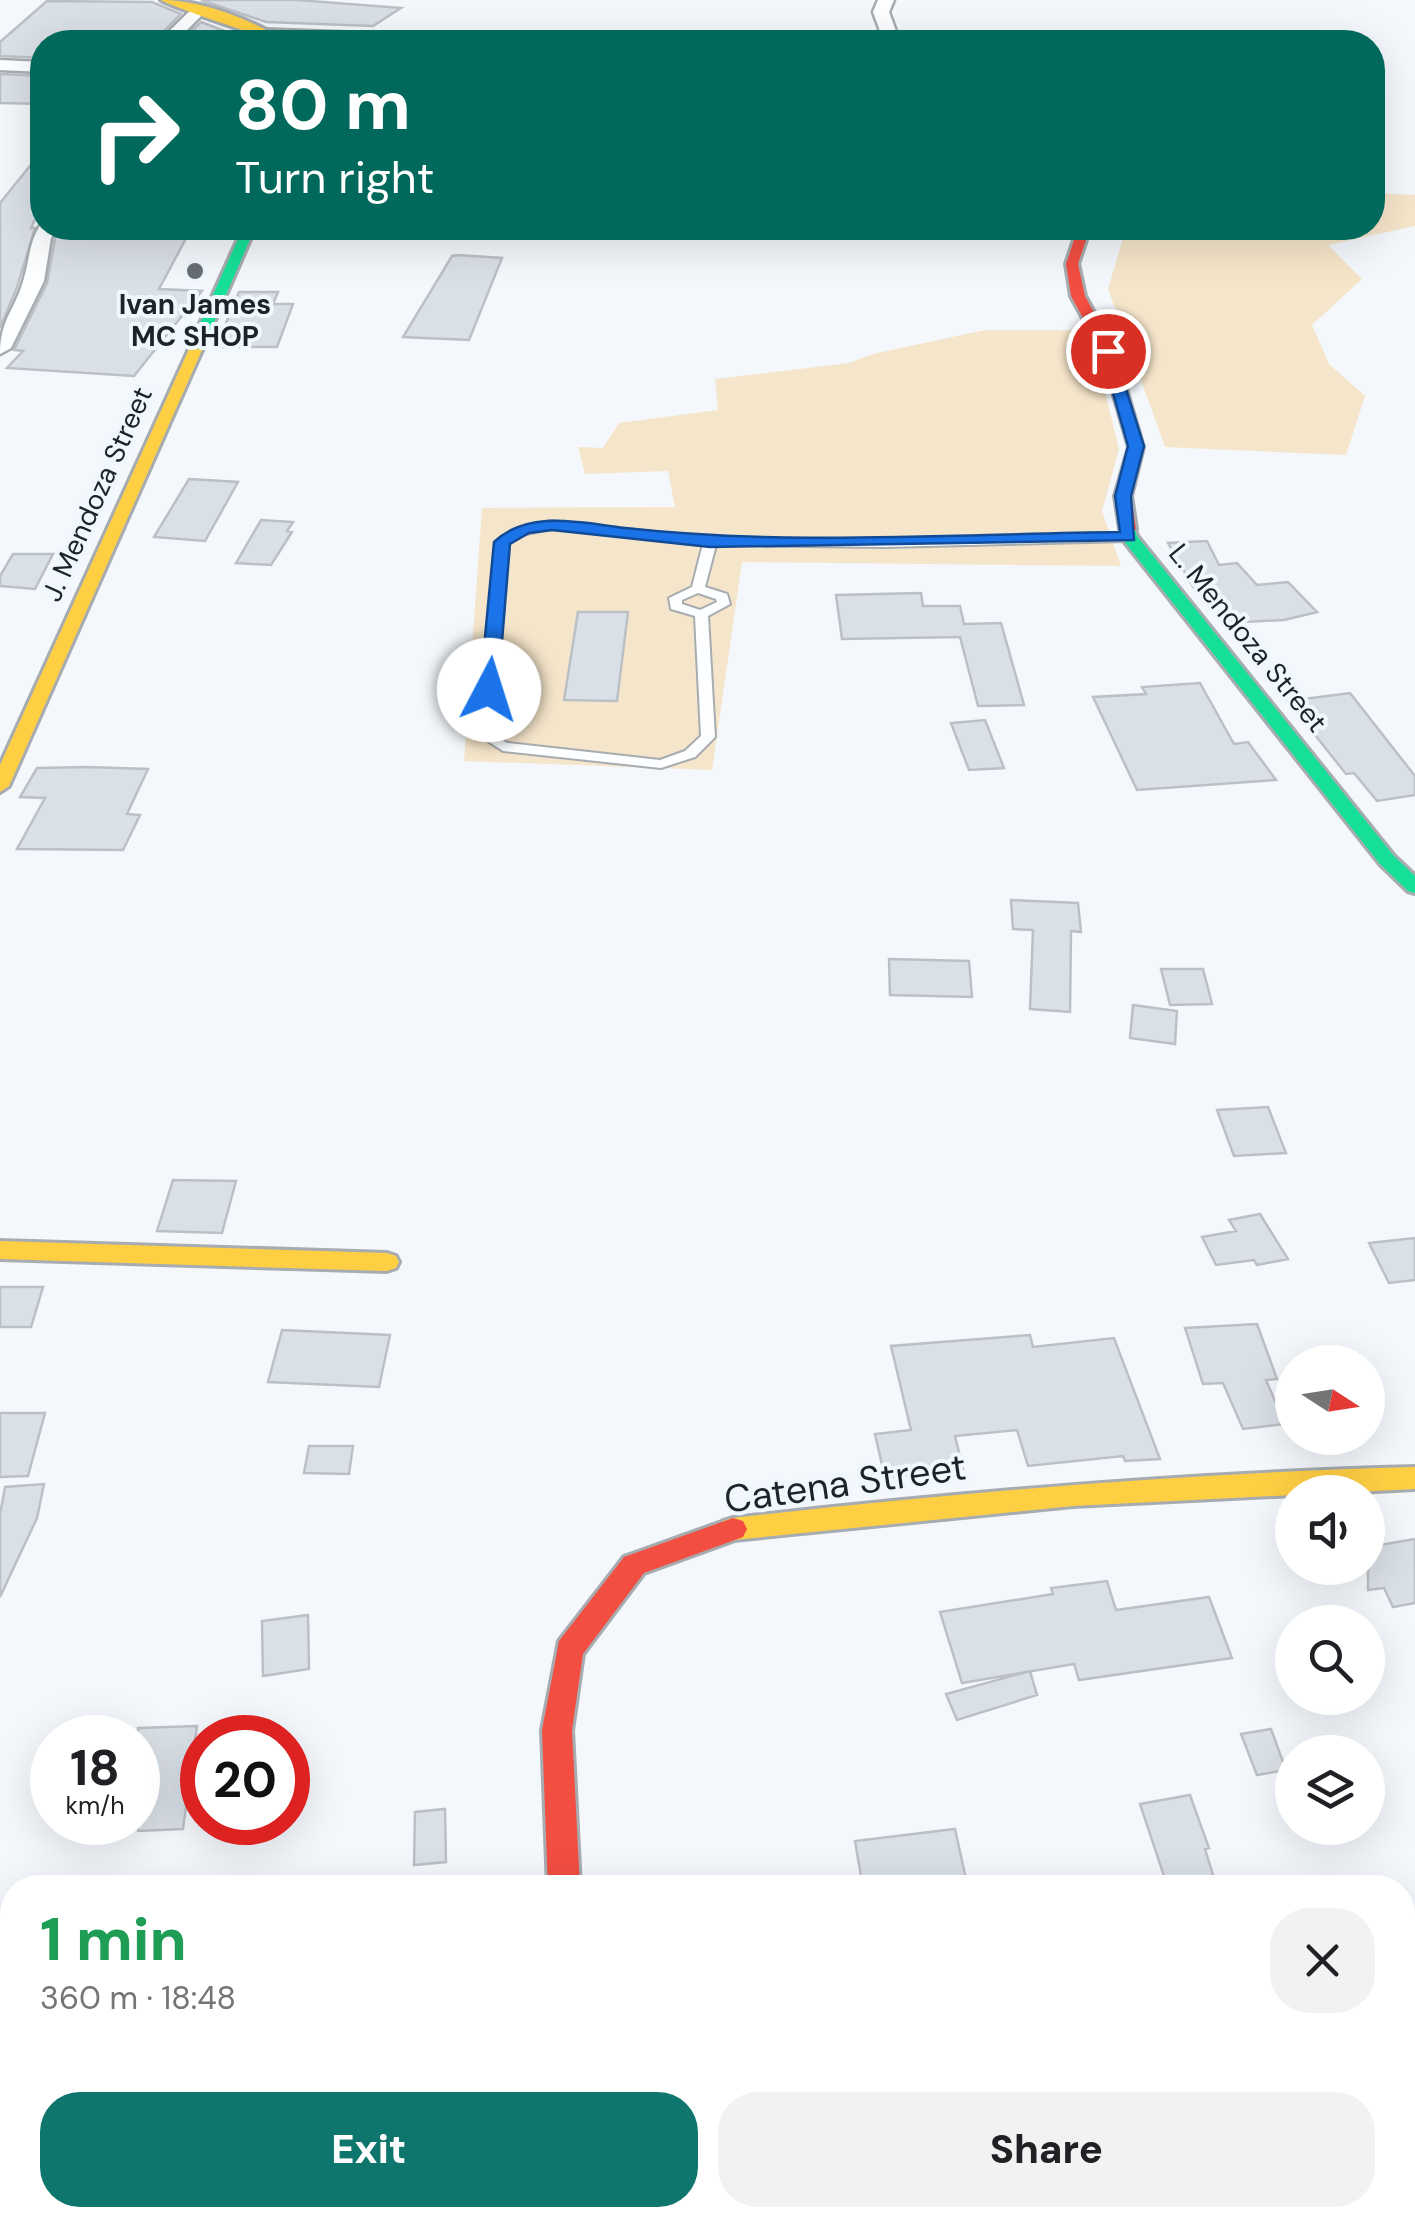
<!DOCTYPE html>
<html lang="en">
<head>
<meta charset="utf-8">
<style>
	body { margin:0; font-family:"DM Sans",sans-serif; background:#f2f2f2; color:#202124; height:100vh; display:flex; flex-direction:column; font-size:38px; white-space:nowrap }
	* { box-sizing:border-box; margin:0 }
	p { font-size:32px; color:#757577 }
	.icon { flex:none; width:55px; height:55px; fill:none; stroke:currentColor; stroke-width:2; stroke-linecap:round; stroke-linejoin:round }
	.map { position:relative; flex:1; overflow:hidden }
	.drawer { position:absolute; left:0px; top:1875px; width:1415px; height:352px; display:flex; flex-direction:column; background:#fff; border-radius:40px 40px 0 0; box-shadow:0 10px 40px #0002 }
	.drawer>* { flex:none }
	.top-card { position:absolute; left:30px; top:30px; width:1355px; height:210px; border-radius:40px; box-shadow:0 10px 40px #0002; background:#00695c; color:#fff; overflow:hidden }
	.needle { width:65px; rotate:102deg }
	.fabs { position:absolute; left:1275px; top:1345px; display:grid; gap:20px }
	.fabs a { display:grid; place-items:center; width:110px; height:110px; border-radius:50%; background:#fff; box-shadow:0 10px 40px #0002; font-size:50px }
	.speed { position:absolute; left:30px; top:1715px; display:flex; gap:20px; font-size:50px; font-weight:700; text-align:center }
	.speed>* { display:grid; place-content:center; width:130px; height:130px; border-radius:50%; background:#fff; box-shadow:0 10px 40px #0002; line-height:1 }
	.speed small { font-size:25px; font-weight:400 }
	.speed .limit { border:15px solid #d22; background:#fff; color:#111 }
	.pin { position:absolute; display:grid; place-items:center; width:85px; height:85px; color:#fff; margin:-42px; border:5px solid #fff; border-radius:50%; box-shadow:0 2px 10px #0007 }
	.me { position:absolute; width:110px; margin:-55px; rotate:5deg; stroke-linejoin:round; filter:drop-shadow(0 0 8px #0008) }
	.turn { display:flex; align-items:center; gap:35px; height:210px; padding:0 40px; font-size:45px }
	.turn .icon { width:130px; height:130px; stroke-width:2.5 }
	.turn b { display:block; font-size:70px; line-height:85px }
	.round { display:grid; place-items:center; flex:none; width:105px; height:105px; border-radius:40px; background:#f2f2f2 }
	.summary { display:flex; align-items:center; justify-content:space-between; height:170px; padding:0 40px }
	h1 { font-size:60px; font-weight:800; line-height:75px; color:#1e9e55 }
	.button { display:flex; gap:20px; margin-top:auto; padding:20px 40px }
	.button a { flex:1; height:115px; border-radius:40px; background:#0f766e; color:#fff; font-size:40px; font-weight:800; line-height:115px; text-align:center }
	.button a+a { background:#f2f2f2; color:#202124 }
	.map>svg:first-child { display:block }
	.green { fill:#f5e5ca }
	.building { fill:#dae0e7; stroke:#bcc0c6; stroke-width:2.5 }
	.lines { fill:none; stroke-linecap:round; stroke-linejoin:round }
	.lane-casing { stroke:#a7acb1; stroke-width:4 }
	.street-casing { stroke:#a7acb1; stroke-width:5 }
	.fast-casing { stroke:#a7acb1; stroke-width:6 }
	.slow-casing { stroke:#a7acb1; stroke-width:6 }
	.jam-casing { stroke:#a7acb1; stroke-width:6 }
	.lane { fill:#fdfeff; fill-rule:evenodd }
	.street { fill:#fdfeff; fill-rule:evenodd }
	.fast { fill:#16e098; fill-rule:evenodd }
	.slow { fill:#ffcf43; fill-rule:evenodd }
	.jam { fill:#f24e42; fill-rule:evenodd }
	.route { fill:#1a73e8; stroke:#114b97; stroke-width:2.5 }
	.poi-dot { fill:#686e74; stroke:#f1f7ff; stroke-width:4 }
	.labels { text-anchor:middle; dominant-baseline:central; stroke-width:8; stroke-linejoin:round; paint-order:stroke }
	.far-poi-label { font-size:28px; font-weight:bold; fill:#1d232a; stroke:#f1f7ff }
	.far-street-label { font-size:28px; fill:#1d232a; stroke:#f1f7ff }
	.near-street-label { font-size:38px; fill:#1d232a; stroke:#f1f7ff }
</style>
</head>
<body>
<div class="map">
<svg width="1415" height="2226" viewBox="0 0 1415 2226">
	<rect width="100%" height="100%" fill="#f4f8fc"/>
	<path class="green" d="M1373,193L1415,195V226L1328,245L1362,279L1312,325L1329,364L1365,396L1346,455L1165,447L1108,289L1126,228H1372Z
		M985,330H1077L1099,367L1119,449L1102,511L1121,566L742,562L712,770L464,761L482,508L675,507L668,471L585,474L578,447L603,448L619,423L718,410L715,379L849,363L873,354Z"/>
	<path class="building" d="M201,0H297L401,8L373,26L266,22Z
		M47,1L152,2L181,14L155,40L42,42V58L0,56V42Z
		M201,22L251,41L180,42Z
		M0,74L42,76V104L0,103Z
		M42,151V205L31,228H35L17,287L0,328V203Z
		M61,228L191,229L159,289L202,291L134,376L7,368L23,351L14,350L47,283L55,239Z
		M458,255L502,258L469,340L403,337L452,256Z
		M239,292H278L273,304H293L277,347H216Z
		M189,479L238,482L205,541L154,537Z
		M261,520L293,522L287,531L292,532L271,565L236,563Z
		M1207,541L1219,565L1237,563L1257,585L1288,582L1317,612L1284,620L1226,623L1211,594L1200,595L1193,587L1168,543Z
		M13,554H53L35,589L0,586V576Z
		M921,593L923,606H960L964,624L1001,623L1024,705L978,706L960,637L842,639L836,595Z
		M578,612H628L617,701L564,700Z
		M1200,683L1234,744L1248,742L1276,780L1137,790L1093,697L1146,694L1142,687Z
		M1350,693L1415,776V795L1377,801L1354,773L1346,774L1288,701Z
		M985,720L1004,768L969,770L951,723Z
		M87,767L148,769L127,814L140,815L123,850L17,849L45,798L20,797L37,768Z
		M1011,900L1078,903L1081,932L1071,931L1070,1012L1030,1009L1033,930L1013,929Z
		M889,959L969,961L972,997L890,995Z
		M1161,969H1203L1212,1004L1170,1005Z
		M1133,1005L1177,1011L1175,1044L1130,1038Z
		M1268,1107L1286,1153L1234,1156L1217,1110Z
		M173,1180L236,1181L222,1233L157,1231Z
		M1260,1214L1288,1259L1257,1265L1254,1260L1216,1265L1202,1237L1236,1231L1229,1220Z
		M1415,1238V1280L1389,1283L1369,1243Z
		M0,1287H43L31,1327H0Z
		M1257,1324L1277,1379L1266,1380L1285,1424L1243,1429L1223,1383L1203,1384L1185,1328Z
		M282,1330L390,1335L379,1387L268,1382Z
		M1030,1335L1033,1347L1114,1338L1160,1459L1125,1461L1123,1456L1028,1466L1017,1430L955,1436L963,1469L885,1478L875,1434L911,1430L891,1346Z
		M0,1413H45L28,1476L0,1477Z
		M309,1446H353L349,1474L304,1473Z
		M44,1484L37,1518L0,1597V1514L5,1487Z
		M1415,1539V1603L1393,1607L1384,1588L1368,1590V1547Z
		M1107,1581L1116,1610L1209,1597L1232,1658L1079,1680L1074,1664L962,1683L940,1612L1053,1594L1051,1588Z
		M308,1615L309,1669L263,1676L262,1621Z
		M1030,1671L1037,1695L957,1720L946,1694Z
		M197,1726L183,1829L138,1831V1728Z
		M1271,1729L1286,1770L1257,1775L1241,1734Z
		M1190,1795L1209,1848L1205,1849L1217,1888H1168L1140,1804Z
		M445,1809L446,1862L414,1865L415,1812Z
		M955,1829L968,1888H863L855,1841Z"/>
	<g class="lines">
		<g class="lane-casing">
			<path id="lane" d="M551,521L702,537L763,539L885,540L1129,533L1135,537L1129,541L885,547L716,545L705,587L727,594L730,604L708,616L715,737L695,757L661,768L503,751L474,732L482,690L496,542L512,530ZM551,529L703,544L692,587L669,598L671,609L695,616L701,736L685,751L660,760L507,743L488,731L496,690L508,544L521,535ZM698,593L716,599L717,602L700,610L682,604V600Z"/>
		</g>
		<g class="street-casing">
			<path id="street" d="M878,0H894L889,12L900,42H884L873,12Z
				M194,7L207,10L175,42H158Z
				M0,60L42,62V72L0,70Z
				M41,224L58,228L51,238L44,281L11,348L0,354C0,319 16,309 24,278C30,258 29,242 41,224Z"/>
		</g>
		<g class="fast-casing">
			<path id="fast" d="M266,30L512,39L517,42L262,35Z
				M243,228H255L202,350L190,353L188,350Z
				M1122,526H1134L1137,536L1394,856L1415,876V893L1408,891L1380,864L1123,540Z"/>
		</g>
		<g class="slow-casing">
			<path id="slow" d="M161,0C201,0 254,20 286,42C277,43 173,7 161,0Z
				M190,347L202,350L9,786L0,792V765Z
				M0,1241L387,1253L396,1256L399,1262L396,1268L387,1271L0,1259Z
				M1415,1467V1489L1073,1506L733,1540L723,1537L719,1529L723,1521L733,1518C960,1492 1187,1473 1415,1467Z
				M0,2032L12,2033V2066H0Z"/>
		</g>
		<g class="jam-casing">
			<path id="jam" d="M1078,228H1090L1078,264L1085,296L1115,351L1143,447L1131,496L1136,529L1128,534L1120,529L1115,496L1129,447L1101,351L1071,296L1066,264Z
				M733,1518L743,1521L747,1529L743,1537L644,1573L583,1654L572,1730L580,1888H548L542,1730L559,1641L624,1557Z"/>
		</g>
		<use href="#lane" class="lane"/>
		<use href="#street" class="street"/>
		<use href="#fast" class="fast"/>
		<use href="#slow" class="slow"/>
		<use href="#jam" class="jam"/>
	</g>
	<path class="route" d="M1108,347L1114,351L1144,446L1131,496L1134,540L710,547L552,530L529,533L510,544L498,690L489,695L480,690L494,542C529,509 582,523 625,528C788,546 956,534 1120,532L1115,496L1128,446L1101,351Z"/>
	<circle class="poi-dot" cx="195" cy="271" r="10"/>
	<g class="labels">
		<g class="far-poi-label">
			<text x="195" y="304">Ivan James<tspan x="195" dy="32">MC SHOP</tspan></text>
		</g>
		<g class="far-street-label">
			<text transform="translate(97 494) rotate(-66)">J. Mendoza Street</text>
			<text transform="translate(1248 638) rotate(51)">L. Mendoza Street</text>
		</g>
		<g class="near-street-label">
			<text transform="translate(845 1483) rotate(-8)">Catena Street</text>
		</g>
	</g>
</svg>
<div class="fabs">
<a><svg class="needle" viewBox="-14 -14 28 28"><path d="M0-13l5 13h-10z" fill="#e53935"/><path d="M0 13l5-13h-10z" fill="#757577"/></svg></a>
<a><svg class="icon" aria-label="sound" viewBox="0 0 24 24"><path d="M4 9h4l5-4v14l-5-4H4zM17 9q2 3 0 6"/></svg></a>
<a><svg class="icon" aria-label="search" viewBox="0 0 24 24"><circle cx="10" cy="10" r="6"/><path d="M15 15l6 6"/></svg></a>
<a><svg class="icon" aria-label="layers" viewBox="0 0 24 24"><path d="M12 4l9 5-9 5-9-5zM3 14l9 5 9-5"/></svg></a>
</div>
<div class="speed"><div>18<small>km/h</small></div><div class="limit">20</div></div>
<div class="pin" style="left:1108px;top:351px;background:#d93025"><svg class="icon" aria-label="arrive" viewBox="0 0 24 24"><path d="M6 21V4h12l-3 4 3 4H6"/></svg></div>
<svg class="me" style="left:489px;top:690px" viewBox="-20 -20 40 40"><circle r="19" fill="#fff"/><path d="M0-13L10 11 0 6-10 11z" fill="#1a73e8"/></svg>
<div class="top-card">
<div class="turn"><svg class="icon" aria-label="right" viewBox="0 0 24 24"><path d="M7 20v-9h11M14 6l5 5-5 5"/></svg><div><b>80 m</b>Turn right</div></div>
</div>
<section class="drawer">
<div class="summary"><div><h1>1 min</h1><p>360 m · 18:48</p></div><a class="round"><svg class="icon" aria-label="close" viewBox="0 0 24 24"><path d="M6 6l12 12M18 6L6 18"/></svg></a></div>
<div class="button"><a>Exit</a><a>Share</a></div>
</section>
</div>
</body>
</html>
